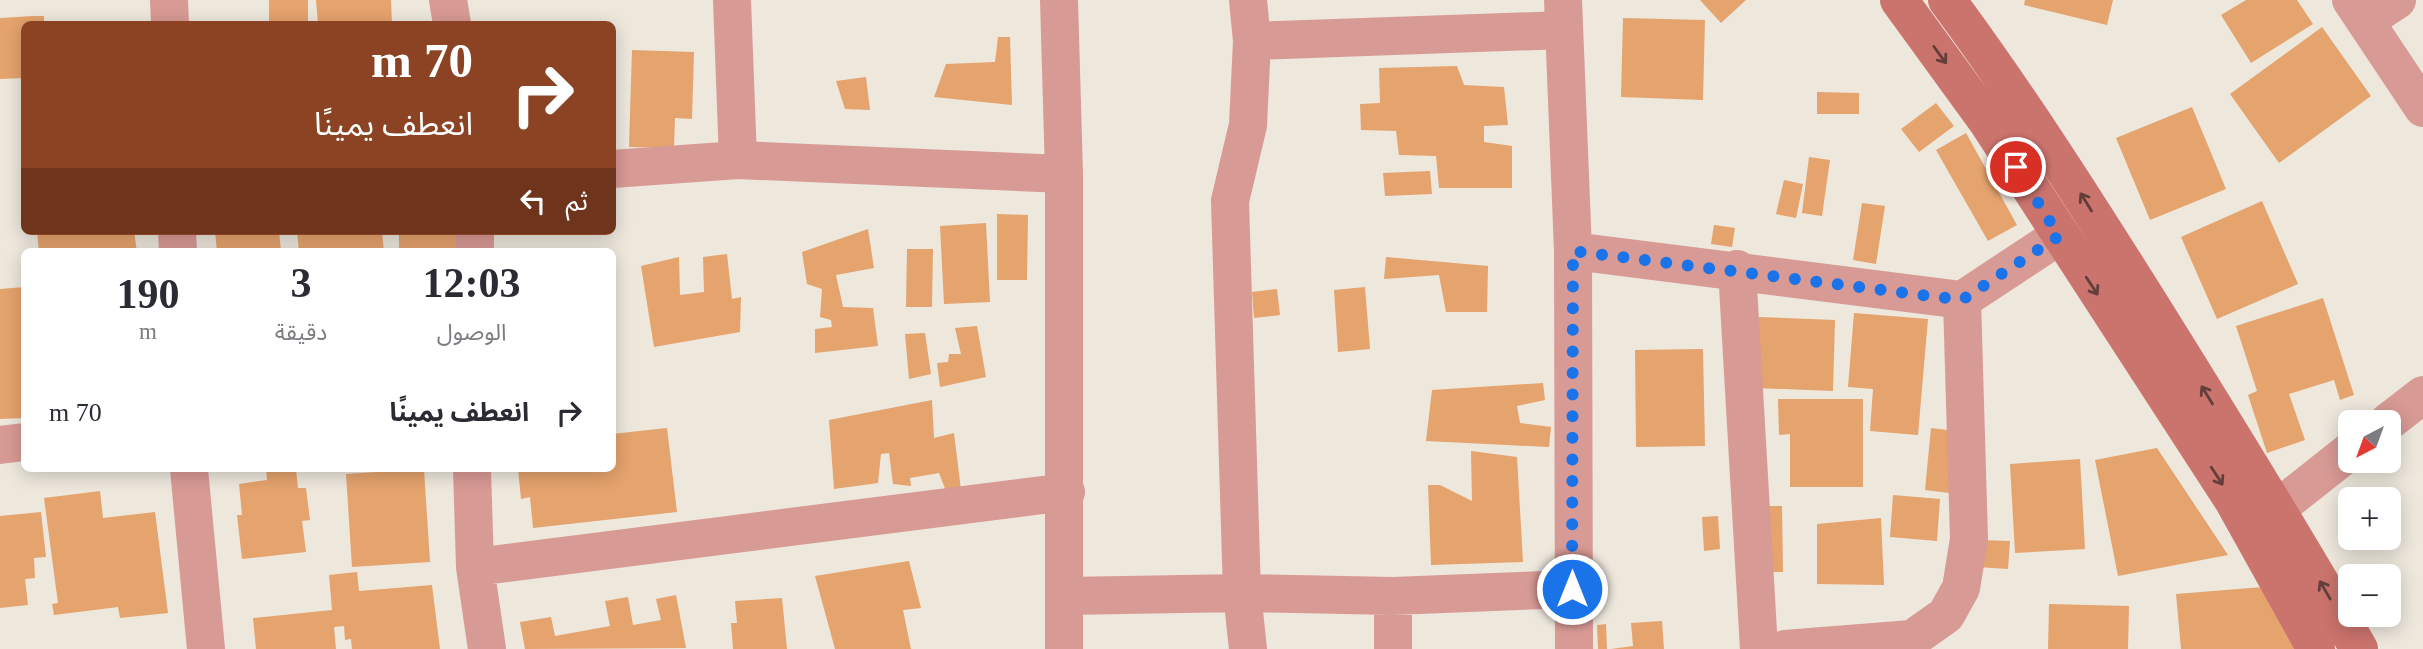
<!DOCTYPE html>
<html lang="ar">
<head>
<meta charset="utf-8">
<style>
	body { margin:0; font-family:"Times New Roman","Noto Sans Arabic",serif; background:#f7f7f7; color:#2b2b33; direction:rtl; height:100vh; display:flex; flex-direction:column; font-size:26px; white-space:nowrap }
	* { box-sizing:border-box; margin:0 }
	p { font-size:23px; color:#7c7c81 }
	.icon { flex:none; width:38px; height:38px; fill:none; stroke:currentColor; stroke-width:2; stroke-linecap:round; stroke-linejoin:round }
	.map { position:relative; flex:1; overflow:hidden; direction:ltr }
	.sheet { position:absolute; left:21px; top:248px; width:595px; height:224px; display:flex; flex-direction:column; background:#fff; border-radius:10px; box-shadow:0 4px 18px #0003; direction:rtl }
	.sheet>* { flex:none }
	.top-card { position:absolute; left:21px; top:21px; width:595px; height:214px; border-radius:10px; box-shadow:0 4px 18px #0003; direction:rtl; background:#8b4323; color:#fff; overflow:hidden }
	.needle { width:46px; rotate:221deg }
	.controls { position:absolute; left:2338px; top:410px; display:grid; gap:14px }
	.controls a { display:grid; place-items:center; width:63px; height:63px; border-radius:10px; background:#fff; box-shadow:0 4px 18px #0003; font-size:35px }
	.pin { position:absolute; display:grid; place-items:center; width:60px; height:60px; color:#fff; margin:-30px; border:4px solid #fff; border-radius:50%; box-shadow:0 2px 7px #0007 }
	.me { position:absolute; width:77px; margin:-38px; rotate:0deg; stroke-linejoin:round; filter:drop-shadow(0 0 5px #0008) }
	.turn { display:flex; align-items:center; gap:24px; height:147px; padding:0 28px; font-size:32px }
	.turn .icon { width:91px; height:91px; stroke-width:2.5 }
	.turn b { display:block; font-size:49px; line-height:60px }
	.then { display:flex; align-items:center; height:66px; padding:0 28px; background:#0003; gap:14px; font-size:26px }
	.eta { display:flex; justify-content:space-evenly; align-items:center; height:119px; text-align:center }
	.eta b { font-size:42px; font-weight:700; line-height:49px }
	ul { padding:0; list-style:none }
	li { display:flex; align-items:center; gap:21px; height:91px; padding:0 28px }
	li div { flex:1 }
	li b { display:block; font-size:26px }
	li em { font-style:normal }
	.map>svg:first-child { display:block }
	.building { fill:#e5a36d }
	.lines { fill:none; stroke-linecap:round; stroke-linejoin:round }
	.street { stroke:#d89a95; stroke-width:38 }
	.secondary { stroke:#cb736d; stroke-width:38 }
	.oneway { stroke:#633f3a }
	.route { stroke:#1a73e8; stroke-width:12; stroke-dasharray:0 21.6 }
</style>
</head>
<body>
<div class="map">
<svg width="2423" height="649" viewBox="0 0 2423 649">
	<rect width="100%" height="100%" fill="#ede7dc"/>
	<path class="building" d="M269,0H308V24H269Z
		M316,0H391L392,24H318Z
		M1700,0H1746L1721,23Z
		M2025,0H2113L2107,25L2024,5Z
		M2246,0H2297L2313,24L2251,63L2221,15Z
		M33,16H44V24H24V78L0,79V18Z
		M1623,18L1705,20L1703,100L1621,97Z
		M2322,27L2371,96L2279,163L2230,94Z
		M998,37H1010L1012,105L934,97L946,64L995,62Z
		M632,50L694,52L692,119L675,118L674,148L629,147Z
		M1457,66L1464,85L1504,87L1508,125L1484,126V142L1512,146V188H1439L1436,156L1399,155L1396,131L1361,130L1360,104L1380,103L1379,68Z
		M866,77L870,110L845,109L836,81Z
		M1817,92L1859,93V114H1817Z
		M1936,103L1954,126L1919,152L1901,129Z
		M2192,107L2226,189L2150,220L2116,138Z
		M1966,133L2017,225L1988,241L1936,150Z
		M1809,157L1830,160L1822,216L1802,213Z
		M1430,171L1432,194L1385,196L1383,173Z
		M1784,180L1803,184L1796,218L1776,214Z
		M2262,201L2298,284L2217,319L2181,237Z
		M1862,203L1885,206L1876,264L1853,260Z
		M997,214L1028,215L1027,280H997Z
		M986,223L990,302L944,304L940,226Z
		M1714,225L1735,228L1732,247L1711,244Z
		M868,229L874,268L836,275L843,307L873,308L878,346L815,353V329L832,327L831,320L820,317L822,289L807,284L802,252Z
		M37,231H134L137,252H39Z
		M215,231H279L281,251L217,252Z
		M297,231H382L384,252H299Z
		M399,231H464L465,252H399Z
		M907,249H933L932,307H906Z
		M727,254L732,299L741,297L740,332L654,347L641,266L679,257L680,295L704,292L703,257Z
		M1386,257L1488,266L1487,312H1446L1439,275L1384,279Z
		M24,287V418L0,419V289Z
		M1365,287L1370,349L1338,352L1334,290Z
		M1277,289L1280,315L1254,318L1252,292Z
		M2323,298L2354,395L2340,400L2334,380L2289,394L2305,440L2267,453L2248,395L2257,391L2236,326Z
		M1854,313L1928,319L1918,435L1870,431L1873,389L1848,387Z
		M1759,317L1835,320L1833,391L1757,388Z
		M977,326L986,377L940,387L937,363L948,362L949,354H961L955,328Z
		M925,333L931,374L909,379L905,334Z
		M1703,349L1705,446L1636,447L1635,350Z
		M1543,383L1545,400L1517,406L1520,423L1551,427L1549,447L1426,441L1432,390Z
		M1778,399H1863V487H1790V434L1779,435Z
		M932,400L934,438L954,433L961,490L946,491L939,473L910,478L911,486L893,484L889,453L881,454L878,483L834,489L829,420Z
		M667,428L677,512L533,528L530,497L521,499L518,469H612V434Z
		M1931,428L1956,431L1949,493L1925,490Z
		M2157,448L2228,555L2118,576L2095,460Z
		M1471,451L1517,457L1523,562L1431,565L1428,485H1440L1472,501Z
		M2080,459L2085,549L2015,553L2010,464Z
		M266,469H296L298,488H306L310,520L302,521L306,552L242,559L237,515H242L239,484L267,480Z
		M424,469L430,562L352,567L346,474Z
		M100,491L103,518L155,512L168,613L120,618L118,607L54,615L52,604L58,603L44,498Z
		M1893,495L1940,499L1937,541L1890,537Z
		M1763,506H1782L1783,572H1763Z
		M41,512L46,557L34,558L35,578L25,579L28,605L0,608V516Z
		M1718,516L1720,549L1704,551L1702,517Z
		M1881,518L1884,585L1817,584V524Z
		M1978,540L2010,541L2008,569L1977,567Z
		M909,561L921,608L903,610L911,649H835L815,576Z
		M357,572L359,591L432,585L440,649H352L351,639L345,640L344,626L334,627L336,649H256L253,618L332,610L329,575Z
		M2263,587L2299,649H2181L2176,594Z
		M676,595L686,648L525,649L520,622L551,617L555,636L610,626L605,601L628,597L633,625L661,620L656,599Z
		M782,598L787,649H733L731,623H737L735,601Z
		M2049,604L2129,606L2128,649H2048Z
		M1662,621L1664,649H1611L1633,646L1631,623Z
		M1606,624L1607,649H1598L1597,625Z"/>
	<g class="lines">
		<path class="street" d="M169,0L170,24
			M448,0L452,24
			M732,0L738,160
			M1059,0L1064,174V649
			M1563,0L1573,251L1574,649
			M2351,0L2423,108
			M2365,21L2397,0
			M1252,41L1564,30
			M612,169L738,160L1064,174
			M177,231L178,252
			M475,231V252
			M1573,251L1962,300L2059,236
			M1737,269L1759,649
			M2388,422L2423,395
			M0,445L24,442
			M189,469L206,649
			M472,469L475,567L487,649
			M2278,508L2350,451
			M475,567L1066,492
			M1065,596L1242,593L1393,596L1571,589
			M1248,649L1242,593L1230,201L1248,125L1252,41L1248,0
			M1393,649V596
			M1785,649L1912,639L1946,615L1961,588L1969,539L1962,300"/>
		<path class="secondary" d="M1899,0L1987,121L2233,500L2316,649
			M1947,0C2021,100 2087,204 2153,309C2223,421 2293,534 2359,649"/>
	</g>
	<defs><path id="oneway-shaft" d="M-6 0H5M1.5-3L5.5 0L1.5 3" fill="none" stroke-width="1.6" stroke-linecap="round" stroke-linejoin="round" transform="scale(1.75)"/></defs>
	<g class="oneway">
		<use href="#oneway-shaft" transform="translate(1940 55) rotate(54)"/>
		<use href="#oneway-shaft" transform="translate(2086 202) rotate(-122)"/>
		<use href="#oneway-shaft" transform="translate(2092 286) rotate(57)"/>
		<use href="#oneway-shaft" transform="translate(2207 395) rotate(-122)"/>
		<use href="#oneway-shaft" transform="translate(2217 476) rotate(57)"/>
		<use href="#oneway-shaft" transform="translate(2325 590) rotate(-120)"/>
	</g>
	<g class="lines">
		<path class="route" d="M1572,589L1573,251L1962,300L2059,236L2016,167"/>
	</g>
</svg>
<div class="controls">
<a><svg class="needle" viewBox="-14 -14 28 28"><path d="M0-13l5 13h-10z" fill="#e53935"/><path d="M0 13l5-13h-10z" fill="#7c7c81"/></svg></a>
<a>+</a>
<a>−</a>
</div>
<div class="pin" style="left:2016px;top:167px;background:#d93025"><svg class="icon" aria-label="arrive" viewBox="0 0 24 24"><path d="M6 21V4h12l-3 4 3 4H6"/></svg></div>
<svg class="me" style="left:1572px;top:589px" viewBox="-20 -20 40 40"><circle r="17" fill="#1a73e8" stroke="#fff" stroke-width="3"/><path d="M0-11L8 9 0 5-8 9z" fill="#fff"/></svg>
<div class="top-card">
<div class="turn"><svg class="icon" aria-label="right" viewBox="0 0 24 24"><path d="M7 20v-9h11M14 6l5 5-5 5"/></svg><div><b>70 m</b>انعطف يمينًا</div></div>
<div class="then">ثم<svg class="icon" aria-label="left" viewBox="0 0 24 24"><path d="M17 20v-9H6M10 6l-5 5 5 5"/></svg></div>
</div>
<section class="sheet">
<div class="eta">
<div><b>12:03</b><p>الوصول</p></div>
<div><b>3</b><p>دقيقة</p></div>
<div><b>190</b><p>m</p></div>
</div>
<ul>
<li><svg class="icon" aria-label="right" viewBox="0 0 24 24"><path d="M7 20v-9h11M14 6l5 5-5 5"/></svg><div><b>انعطف يمينًا</b></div><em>70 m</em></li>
</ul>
</section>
</div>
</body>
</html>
